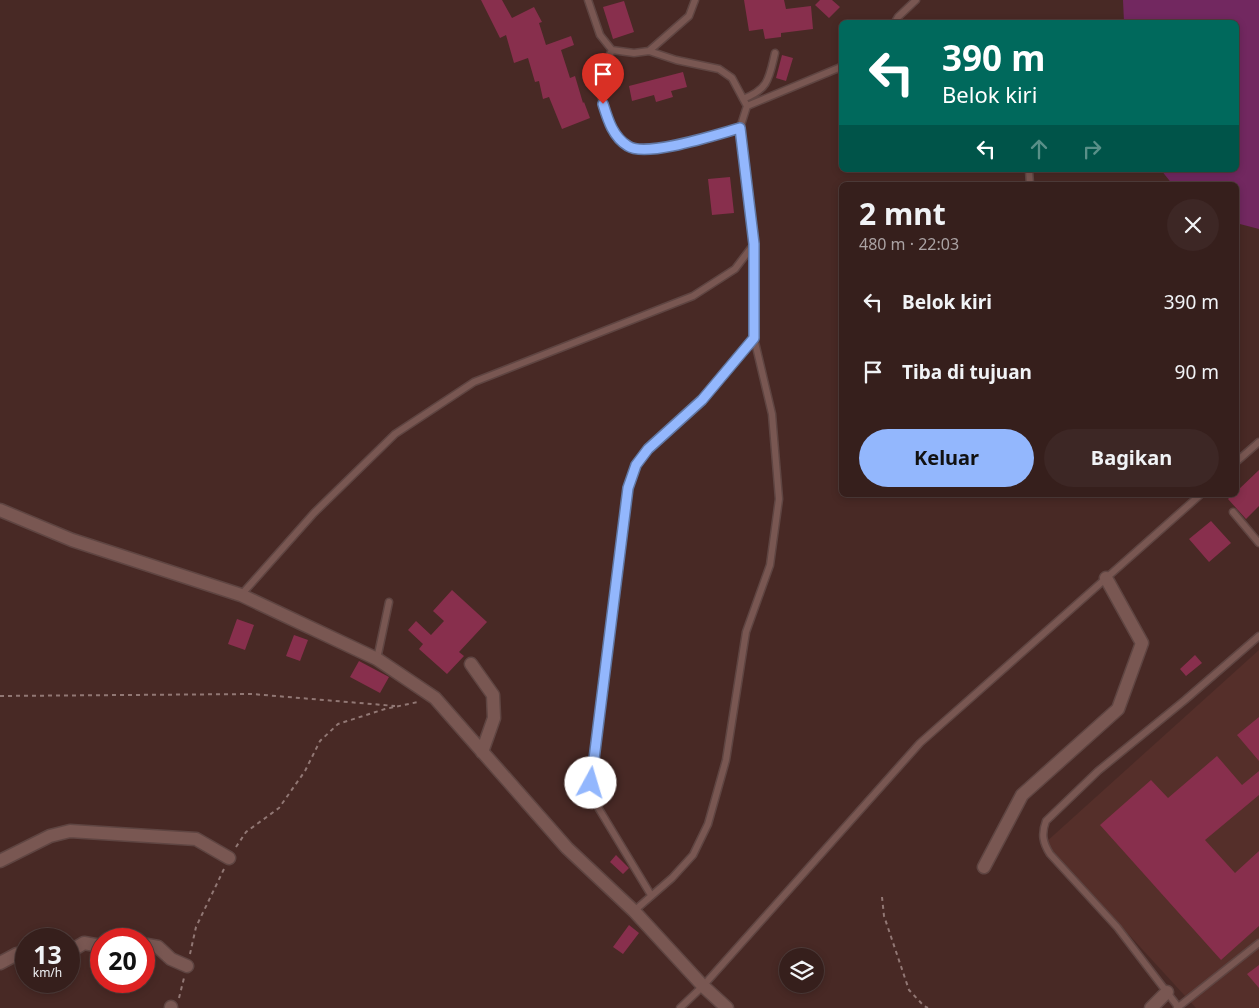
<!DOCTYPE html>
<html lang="id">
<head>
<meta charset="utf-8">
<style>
	body { margin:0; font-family:"Noto Sans",sans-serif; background:#3d2725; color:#f1f3f6; height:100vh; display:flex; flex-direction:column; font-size:19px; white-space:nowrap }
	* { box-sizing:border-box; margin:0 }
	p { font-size:16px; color:#aaa2a3 }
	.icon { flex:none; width:28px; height:28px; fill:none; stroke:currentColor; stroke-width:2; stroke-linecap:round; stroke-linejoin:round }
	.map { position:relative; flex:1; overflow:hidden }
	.details { position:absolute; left:839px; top:182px; width:400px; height:315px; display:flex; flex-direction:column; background:#361f1c; border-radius:8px; box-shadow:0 2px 8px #0003,0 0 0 1px #503d3b }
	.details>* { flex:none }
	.guide { position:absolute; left:839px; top:20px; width:400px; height:152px; border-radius:8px; box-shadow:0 2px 8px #0003,0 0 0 1px #503d3b; background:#00695c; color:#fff; overflow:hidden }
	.tools { position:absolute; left:779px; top:948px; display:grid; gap:10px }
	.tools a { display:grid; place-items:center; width:45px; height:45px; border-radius:50%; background:#361f1c; box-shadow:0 2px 8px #0003,0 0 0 1px #503d3b; font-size:25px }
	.speed { position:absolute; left:15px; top:928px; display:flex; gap:10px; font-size:25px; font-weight:700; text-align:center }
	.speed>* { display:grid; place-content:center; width:65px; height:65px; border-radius:50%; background:#361f1c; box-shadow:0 2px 8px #0003,0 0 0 1px #503d3b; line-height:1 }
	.speed small { font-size:12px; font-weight:400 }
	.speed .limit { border:8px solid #d22; background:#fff; color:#111 }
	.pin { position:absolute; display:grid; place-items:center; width:42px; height:42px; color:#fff; margin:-51px -21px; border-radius:50% 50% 50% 0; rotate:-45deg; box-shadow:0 0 5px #0007 }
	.pin .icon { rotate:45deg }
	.me { position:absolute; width:55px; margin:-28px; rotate:6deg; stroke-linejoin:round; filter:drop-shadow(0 0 4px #0008) }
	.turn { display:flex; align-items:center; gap:18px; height:105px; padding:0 20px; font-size:22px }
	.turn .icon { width:65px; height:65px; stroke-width:2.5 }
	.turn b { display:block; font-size:35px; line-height:42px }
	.lanes { display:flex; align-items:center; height:48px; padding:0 20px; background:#0003; justify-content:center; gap:25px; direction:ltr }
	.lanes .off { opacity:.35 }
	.round { display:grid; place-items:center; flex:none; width:52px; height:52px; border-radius:26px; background:#3d2725 }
	.head { display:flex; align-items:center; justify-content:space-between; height:85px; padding:0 20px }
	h1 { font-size:30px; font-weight:700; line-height:38px }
	.action { display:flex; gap:10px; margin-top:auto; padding:10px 20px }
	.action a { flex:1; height:58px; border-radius:30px; background:#93b7fd; color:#111; font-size:20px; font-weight:700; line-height:58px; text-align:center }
	.action a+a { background:#3d2725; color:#f1f3f6 }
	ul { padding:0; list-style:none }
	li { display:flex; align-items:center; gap:15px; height:70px; padding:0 20px }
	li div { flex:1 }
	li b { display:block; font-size:19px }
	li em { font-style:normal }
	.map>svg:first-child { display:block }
	.built { fill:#552f2a }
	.water { fill:#722860 }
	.building { fill:#882f4d }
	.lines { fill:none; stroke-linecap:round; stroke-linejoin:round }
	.lane-casing { stroke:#5f4542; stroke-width:9 }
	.street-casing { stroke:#5f4542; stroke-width:15 }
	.path { stroke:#917774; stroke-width:2; stroke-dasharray:4 4; stroke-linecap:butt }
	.lane { stroke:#795752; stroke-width:6 }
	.street { stroke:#795752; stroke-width:12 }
	.route-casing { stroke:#6077a4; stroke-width:12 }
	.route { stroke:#93b7fd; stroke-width:9 }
</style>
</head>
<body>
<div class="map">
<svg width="1259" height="1008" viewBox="0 0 1259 1008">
	<rect width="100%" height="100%" fill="#482925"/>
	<path class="built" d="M1259,650V1008H1196L1045,843Z"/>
	<path class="water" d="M1123,0H1259V229L1236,223V185H1173L1161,170H1236V22H1124Z"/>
	<path class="building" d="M481,0H502L512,18L534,7L542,22L539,23L546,45L571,36L574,45L561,50L570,78L575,76L583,103L584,102L590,118L562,129L549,97L543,99L539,81L535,82L528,58L514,63L506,35L500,38Z
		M744,0H784L786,9L811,6L813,29L781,33V37L765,39L763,29L749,31Z
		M820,0H832L840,7L829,18L815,5Z
		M624,1L634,32L613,39L603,7Z
		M782,55L793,58L786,81L776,78Z
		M683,72L687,87L671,91L673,97L656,102L654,95L632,101L629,86Z
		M730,177L734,213L712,215L708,179Z
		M1259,470V506L1246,519L1228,499L1232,495H1236V492Z
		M1211,521L1231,543L1209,562L1189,539Z
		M452,590L487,622L459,652L464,656L447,674L419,649L423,644L408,630L416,621L431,635L444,621L433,611Z
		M237,619L254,625L245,650L228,644Z
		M294,635L308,640L300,661L286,656Z
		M1195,655L1202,663L1186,676L1180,669Z
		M359,661L389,677L380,693L350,677Z
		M1259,717V761L1237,735Z
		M1217,756L1242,785L1259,771V795L1205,840L1235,873L1259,851V926L1221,960L1100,825L1151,780L1168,798Z
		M616,855L629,868L623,874L610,862Z
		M629,925L639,933L623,954L613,947Z
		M1259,965V988L1247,974Z"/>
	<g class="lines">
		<g class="lane-casing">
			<path id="lane" d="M895,22L898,17L916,0
				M612,50C600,73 598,87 605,113C609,125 616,140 628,147C647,157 718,134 740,128
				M649,51L689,16L695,0
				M743,99C769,89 769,78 775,53
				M747,106L841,67
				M1029,170L1030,185
				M1236,462L1259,442
				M1233,512L1259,543
				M241,595L314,513L395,434L474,382L693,296L735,269L754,244L740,128L747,106L732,78L719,69L676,60L649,51L634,53L612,50L600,35L588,0
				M377,659L389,602
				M651,895L599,809L592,791L591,783L628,488L636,465L648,449L702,400L754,338
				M634,911L672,878L693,855L708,824L726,760L746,632L770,565L779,499L772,414L754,338V244
				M680,1008L703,986L920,743L1200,495
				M1177,1008L1259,943
				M1179,1008L1117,927L1050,854C1043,843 1041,834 1046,821L1098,771L1185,700L1259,636"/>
		</g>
		<g class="street-casing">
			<path id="street" d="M0,510L72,540L241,595L377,659L435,698L567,848L634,911L703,986L727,1008
				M471,664L493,695L494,718L482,752
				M0,861L50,836L70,831L196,839L229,858
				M984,867L1022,795L1118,709L1142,643L1106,578
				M144,949L147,945L158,947L171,959L187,966
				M69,952L84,943L101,946
				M0,963L17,954H26
				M171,1007V1008
				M1151,1008L1167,992"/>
		</g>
		<path class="path" d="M0,696L252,694L395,706
			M236,847L246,832L279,808L305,771L320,741L338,724L385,709L418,702
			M882,897L884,916L909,990L924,1006L928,1008
			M190,954L196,927L224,869
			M179,998L184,978"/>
		<use href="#lane" class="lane"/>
		<use href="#street" class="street"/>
	</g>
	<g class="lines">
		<g class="route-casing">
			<path id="route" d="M591,783L628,488L636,465L648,449L702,400L754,338V244L740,128C718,134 646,158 628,146C613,137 608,120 603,104"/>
		</g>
		<use href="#route" class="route"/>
	</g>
</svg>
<div class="tools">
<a><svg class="icon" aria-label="layers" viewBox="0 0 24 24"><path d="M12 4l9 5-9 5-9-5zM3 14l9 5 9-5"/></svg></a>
</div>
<div class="speed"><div>13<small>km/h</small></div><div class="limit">20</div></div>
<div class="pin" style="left:603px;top:104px;background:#d93025"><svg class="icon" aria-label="arrive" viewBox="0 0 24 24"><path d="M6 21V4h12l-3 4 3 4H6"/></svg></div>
<svg class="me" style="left:591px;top:783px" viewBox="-20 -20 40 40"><circle r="19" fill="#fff"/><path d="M0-13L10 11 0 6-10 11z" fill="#93b7fd"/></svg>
<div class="guide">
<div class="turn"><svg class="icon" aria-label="left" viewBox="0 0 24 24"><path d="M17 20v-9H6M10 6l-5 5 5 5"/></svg><div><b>390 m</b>Belok kiri</div></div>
<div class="lanes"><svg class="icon" aria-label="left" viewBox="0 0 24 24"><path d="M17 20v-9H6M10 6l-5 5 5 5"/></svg><svg class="icon off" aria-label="ahead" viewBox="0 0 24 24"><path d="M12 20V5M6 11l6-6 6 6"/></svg><svg class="icon off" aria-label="right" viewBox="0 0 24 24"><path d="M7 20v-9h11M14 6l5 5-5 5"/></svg></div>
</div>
<section class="details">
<div class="head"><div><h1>2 mnt</h1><p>480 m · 22:03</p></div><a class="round"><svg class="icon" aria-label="close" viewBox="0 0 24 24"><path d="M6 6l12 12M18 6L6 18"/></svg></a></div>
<ul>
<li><svg class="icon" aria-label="left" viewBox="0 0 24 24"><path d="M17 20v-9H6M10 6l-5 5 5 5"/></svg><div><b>Belok kiri</b></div><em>390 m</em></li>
<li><svg class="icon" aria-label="arrive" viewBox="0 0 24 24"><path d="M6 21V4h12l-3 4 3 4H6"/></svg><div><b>Tiba di tujuan</b></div><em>90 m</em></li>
</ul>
<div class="action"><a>Keluar</a><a>Bagikan</a></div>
</section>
</div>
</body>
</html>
